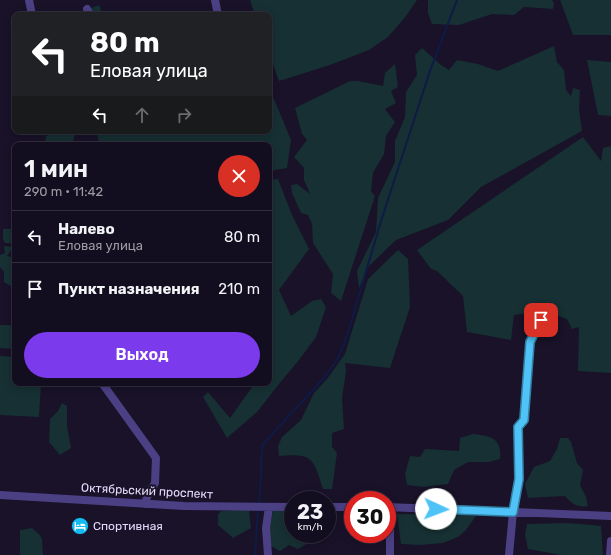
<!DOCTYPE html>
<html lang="ru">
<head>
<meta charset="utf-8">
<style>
	body { margin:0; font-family:Rubik,sans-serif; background:#1c1728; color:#f1f3f6; height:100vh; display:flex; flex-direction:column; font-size:15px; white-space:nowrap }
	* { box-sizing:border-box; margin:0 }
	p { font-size:13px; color:#9d9ca4 }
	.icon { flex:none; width:22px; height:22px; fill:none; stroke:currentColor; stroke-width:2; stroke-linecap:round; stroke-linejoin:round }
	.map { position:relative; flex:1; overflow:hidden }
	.details { position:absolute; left:12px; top:142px; width:260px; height:244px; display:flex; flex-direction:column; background:#130e1f; border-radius:8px; box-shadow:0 2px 10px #0003,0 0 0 1px #322e3d }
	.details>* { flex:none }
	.top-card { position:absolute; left:12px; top:12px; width:260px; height:122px; border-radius:8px; box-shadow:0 2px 10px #0003,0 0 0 1px #322e3d; background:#202124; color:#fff; overflow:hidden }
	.speed { position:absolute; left:284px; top:491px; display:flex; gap:8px; font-size:20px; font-weight:700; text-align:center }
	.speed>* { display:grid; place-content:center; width:52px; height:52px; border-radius:50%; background:#130e1f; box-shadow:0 2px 10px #0003,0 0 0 1px #322e3d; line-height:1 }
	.speed small { font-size:10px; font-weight:400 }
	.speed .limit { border:6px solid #d22; background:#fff; color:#111 }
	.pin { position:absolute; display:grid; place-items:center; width:34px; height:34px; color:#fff; margin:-17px; border-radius:8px; box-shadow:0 2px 6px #0006 }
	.me { position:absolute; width:44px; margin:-22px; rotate:92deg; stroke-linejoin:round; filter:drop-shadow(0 0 3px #0008) }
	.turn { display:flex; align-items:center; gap:14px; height:84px; padding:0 12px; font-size:18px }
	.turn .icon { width:52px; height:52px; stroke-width:2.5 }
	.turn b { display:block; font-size:28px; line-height:34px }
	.lanes { display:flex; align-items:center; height:38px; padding:0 12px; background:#0003; justify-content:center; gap:20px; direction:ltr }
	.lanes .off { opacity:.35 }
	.round { display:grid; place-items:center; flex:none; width:42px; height:42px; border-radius:21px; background:#1c1728 }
	.overview { display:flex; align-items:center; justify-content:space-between; height:68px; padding:0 12px }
	h1 { font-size:24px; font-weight:600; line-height:30px }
	.primary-button { display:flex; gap:8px; margin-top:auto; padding:8px 12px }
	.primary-button a { flex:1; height:46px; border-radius:24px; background:#7c3aed; color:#fff; font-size:16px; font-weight:600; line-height:46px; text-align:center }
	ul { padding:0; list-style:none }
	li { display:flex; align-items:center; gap:12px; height:52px; padding:0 12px; border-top:1px solid #322e3d }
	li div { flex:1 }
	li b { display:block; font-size:15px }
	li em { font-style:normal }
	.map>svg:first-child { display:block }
	.green { fill:#163033 }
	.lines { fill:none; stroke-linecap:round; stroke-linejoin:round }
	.stream { stroke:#0e1b46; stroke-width:2 }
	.street { stroke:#4c4085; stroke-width:8 }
	.route-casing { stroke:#337fa1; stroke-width:10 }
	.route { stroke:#4fc3f7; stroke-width:7 }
	.labels { text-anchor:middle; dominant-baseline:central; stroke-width:4; stroke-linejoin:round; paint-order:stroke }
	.street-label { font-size:12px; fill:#e5dcfd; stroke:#191229 }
	.poi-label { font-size:12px; fill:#e5dcfd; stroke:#191229; text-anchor:start }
</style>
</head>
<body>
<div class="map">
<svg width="611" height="555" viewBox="0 0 611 555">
	<rect width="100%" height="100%" fill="#191229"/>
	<path class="green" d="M250,0H417L406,16L388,37L369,50L330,65L279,81L269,53V15H255Z
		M428,0H552L554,3L553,9L524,7L514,15L492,14L459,25L432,24L428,13Z
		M560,0H611V35H573Z
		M99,5L103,15H72Z
		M554,46L557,62L564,70L566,90L571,96L573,88L580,90L579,110L582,131L481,187L448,220L396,240L369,266L359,288L357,271L376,232L378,198L395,162V141L405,117L406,92L417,75L415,55L422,48L441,65L449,70L457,60L478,64L498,71Z
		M587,60L611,62V116L598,115Z
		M395,64L398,87L391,91L396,103L385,109L395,122L386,136L384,154L373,173L371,191L375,196L341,301L331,293L333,274L313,243L312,224L308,215L301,213L292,193L291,185L297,184L310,194L304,180V168L294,157L307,140L302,134L295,108L350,81H358L383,86L385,73Z
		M269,87L291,140L287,168L269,171V145H100L96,131H269Z
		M51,131H76L73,141V145H45L46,136L49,135Z
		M583,137L601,161L603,148L611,146V373L578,371L579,327L572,329L567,319L559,316L538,312L514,315L511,340L467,332L463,296L437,271L431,269L417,250Z
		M278,179L292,215L309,249L279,290L291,316L312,301L321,299L326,307L316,337L299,360L279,384L257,412L227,438L203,397L208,392L230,418L255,383H269V180Z
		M3,229H15V243H5L3,239Z
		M4,246L15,247L11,249L10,252L7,256L15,258V285L11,286L4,282V272L0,267V255L5,253Z
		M398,250L408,259L410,307L390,368L345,363L346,371L342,398L344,429L332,433V447L337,453L332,489H323C313,458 313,453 279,456L278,446L282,437L301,420L314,393L327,379L345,354L368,279Z
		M0,325H10L13,329L15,330V349L0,348Z
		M0,356L15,357V383H41L39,417L0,415Z
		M62,403L67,406V426L71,448L60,455L49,442L50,419L58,411Z
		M473,434C491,436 502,438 500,459L489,462H468L454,470L448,484L424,487L407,485L405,474L410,456L420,457L425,449L459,451L460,438Z
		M560,438H568L571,442L577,463L583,470L580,485L586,497L588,506C578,508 572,504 565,496L528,498L525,484L534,467L550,461L557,449Z
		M249,510L251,528L233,538L218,525V515L221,511Z
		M273,511H293V534H317V538L298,549L289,545L280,551L271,546L269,530Z
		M397,514L466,515L476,516L466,530L458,537L443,543L420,545L401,544Z
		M567,523L592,525L601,526L603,555H561L528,549L525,535L527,524Z
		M32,528L40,535L42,539L43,555H20V530Z"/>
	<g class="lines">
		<path class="stream" d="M259,504L261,476V457L263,444L323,379L337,360L346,339L381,221L430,71L457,0
			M255,555L258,510"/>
		<path class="street" d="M29,0L32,15
			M215,0L218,15
			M87,9L90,15
			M102,383L156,458L155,483L147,497L145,504
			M0,495L184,506L293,507
			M327,507H353
			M387,507L611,516
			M268,555L266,528L269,507
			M390,555V507
			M509,555L513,512L519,479L518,427L524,420L530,342L541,320
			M610,555L611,541"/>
	</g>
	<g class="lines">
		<g class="route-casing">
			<path id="route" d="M436,509L513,512L519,479L518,427L524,420L530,342L541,320"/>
		</g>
		<use href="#route" class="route"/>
	</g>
	<defs>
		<g id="hotel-disc" transform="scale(0.9)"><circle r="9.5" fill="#14bcf2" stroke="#191229"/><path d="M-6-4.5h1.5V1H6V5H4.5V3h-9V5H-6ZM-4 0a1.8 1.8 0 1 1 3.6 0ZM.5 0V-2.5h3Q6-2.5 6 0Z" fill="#fff"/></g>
	</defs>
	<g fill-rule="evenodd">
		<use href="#hotel-disc" x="80" y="526"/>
	</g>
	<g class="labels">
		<g class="street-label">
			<text transform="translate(147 491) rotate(3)">Октябрьский проспект</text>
		</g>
		<g class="poi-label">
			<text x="93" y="526">Спортивная</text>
		</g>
	</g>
</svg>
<div class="speed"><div>23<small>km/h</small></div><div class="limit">30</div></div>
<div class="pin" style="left:541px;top:320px;background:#d93025"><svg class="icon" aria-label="arrive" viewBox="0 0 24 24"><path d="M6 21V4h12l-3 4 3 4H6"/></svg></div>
<svg class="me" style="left:436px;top:509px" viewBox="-20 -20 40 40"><circle r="19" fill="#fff"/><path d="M0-13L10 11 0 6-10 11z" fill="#4fc3f7"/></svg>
<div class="top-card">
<div class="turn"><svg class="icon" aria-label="left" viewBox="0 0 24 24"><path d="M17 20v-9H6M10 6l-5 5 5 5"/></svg><div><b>80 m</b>Еловая улица</div></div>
<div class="lanes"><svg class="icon" aria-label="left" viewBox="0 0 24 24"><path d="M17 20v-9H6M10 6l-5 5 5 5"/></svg><svg class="icon off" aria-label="ahead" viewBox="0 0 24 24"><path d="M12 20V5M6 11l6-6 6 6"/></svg><svg class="icon off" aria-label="right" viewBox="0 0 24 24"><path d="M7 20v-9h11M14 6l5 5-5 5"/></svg></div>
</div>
<section class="details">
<div class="overview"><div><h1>1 мин</h1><p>290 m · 11:42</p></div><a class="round" style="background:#d93025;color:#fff"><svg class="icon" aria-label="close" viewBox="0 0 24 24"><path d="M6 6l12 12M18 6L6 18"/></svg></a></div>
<ul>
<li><svg class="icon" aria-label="left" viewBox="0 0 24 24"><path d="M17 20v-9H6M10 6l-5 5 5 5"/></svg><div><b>Налево</b><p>Еловая улица</p></div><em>80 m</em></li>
<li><svg class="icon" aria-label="arrive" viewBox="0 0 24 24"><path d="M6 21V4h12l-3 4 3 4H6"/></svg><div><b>Пункт назначения</b></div><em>210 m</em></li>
</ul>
<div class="primary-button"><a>Выход</a></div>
</section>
</div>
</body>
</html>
